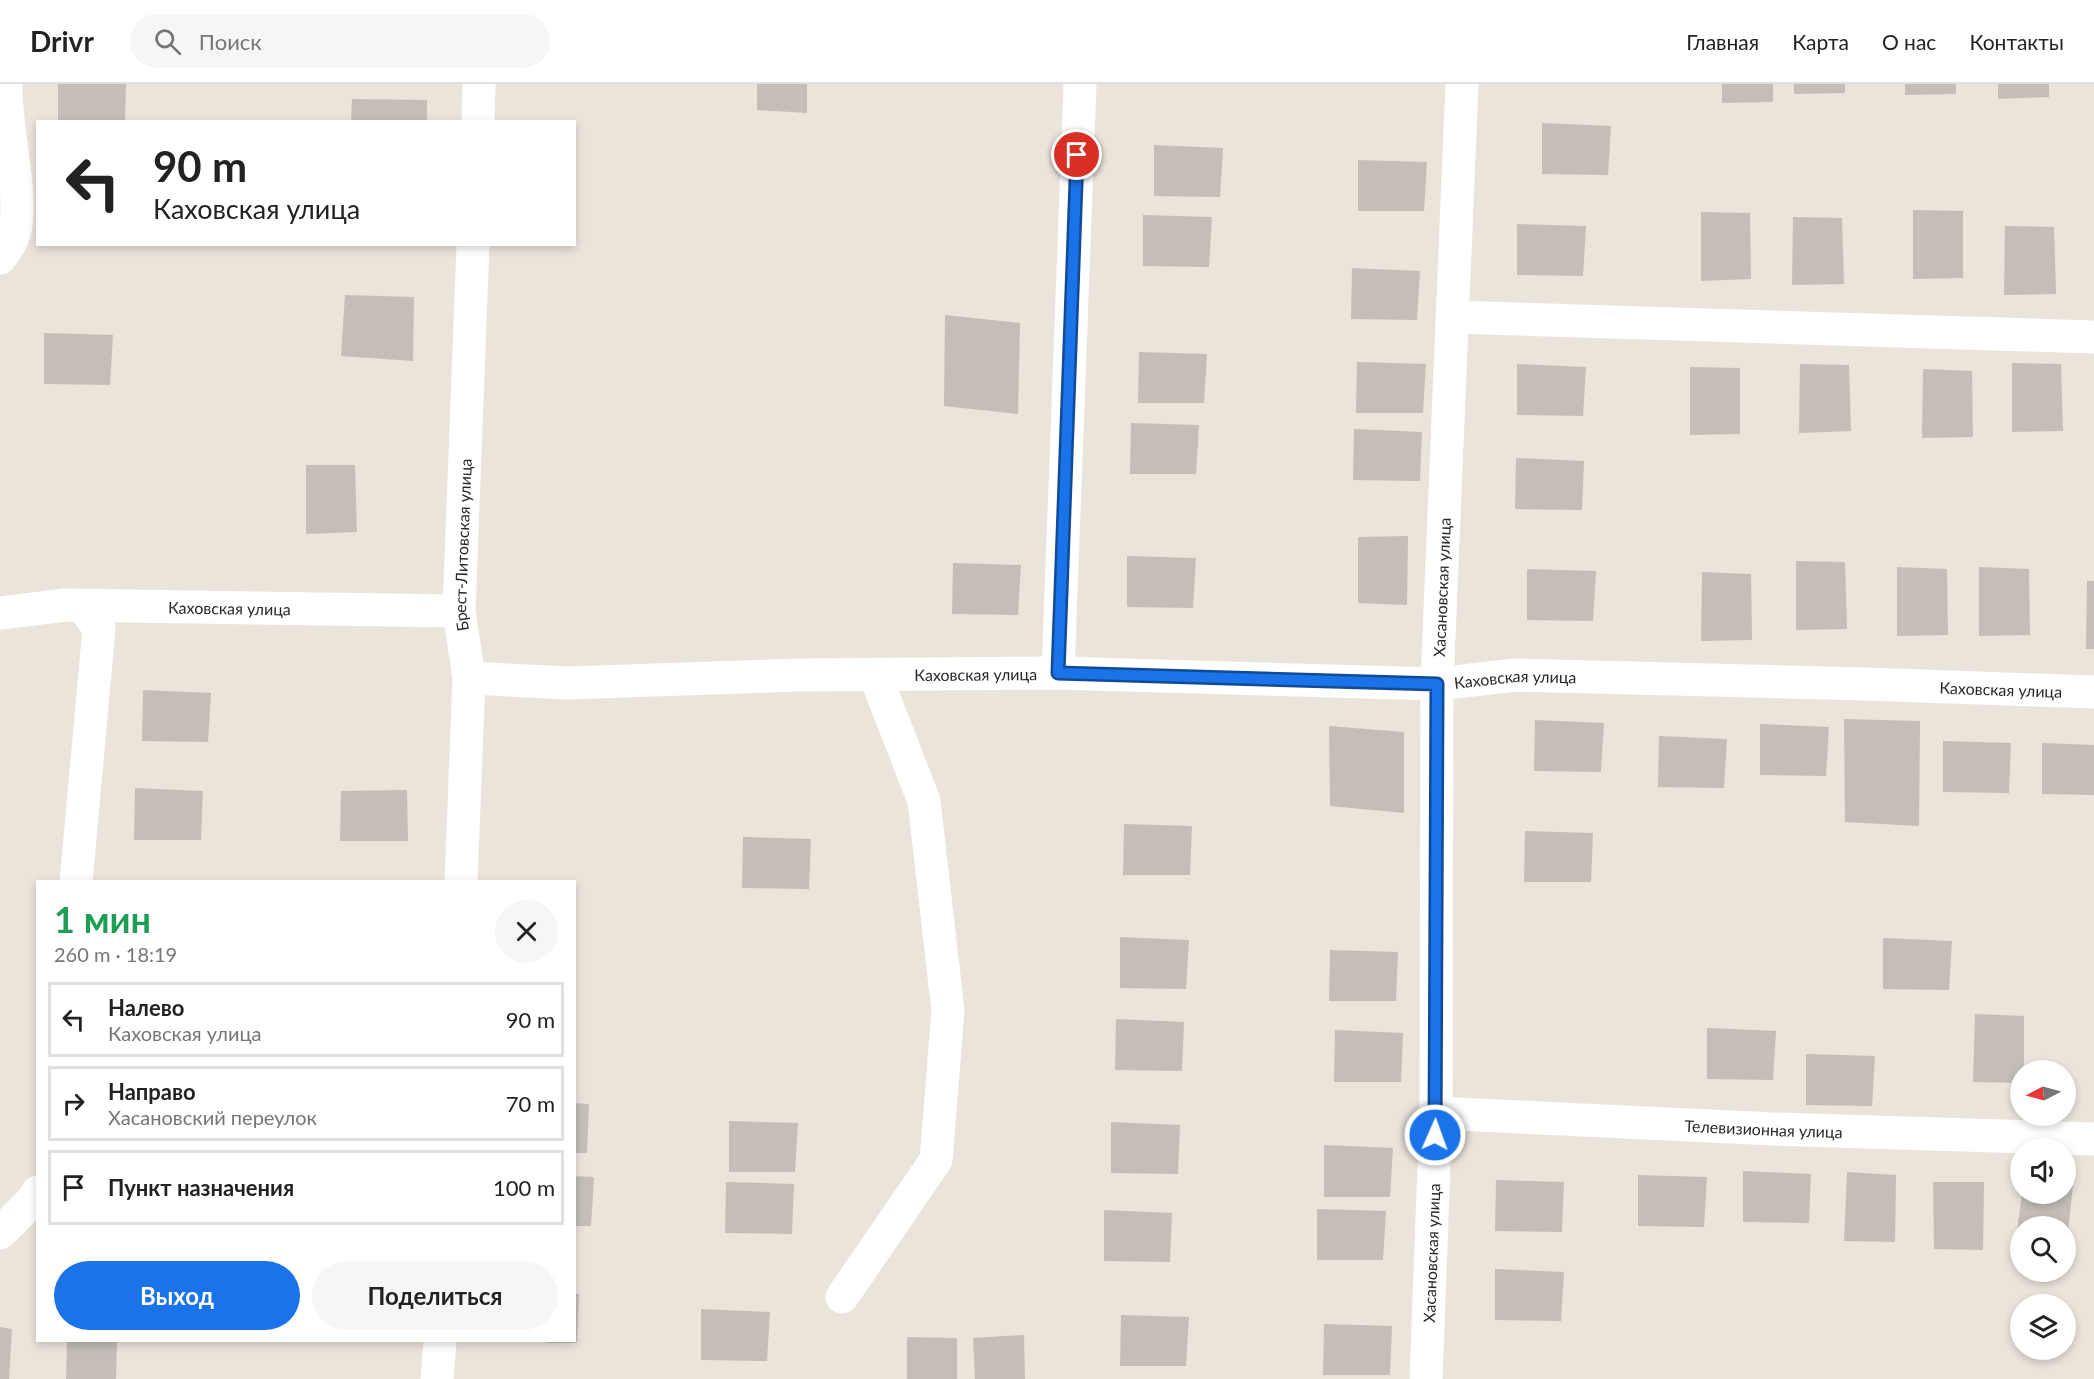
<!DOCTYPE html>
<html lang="ru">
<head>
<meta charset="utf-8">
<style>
	body { margin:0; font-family:Lato,sans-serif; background:#f6f6f6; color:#222; height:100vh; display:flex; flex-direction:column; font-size:22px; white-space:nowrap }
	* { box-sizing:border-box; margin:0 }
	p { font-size:20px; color:#767676 }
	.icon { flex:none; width:33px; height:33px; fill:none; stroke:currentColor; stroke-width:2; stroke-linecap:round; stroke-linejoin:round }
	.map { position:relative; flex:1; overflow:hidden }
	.drawer { position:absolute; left:36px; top:796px; width:540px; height:462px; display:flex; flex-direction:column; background:#fff; border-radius:0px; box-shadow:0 3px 9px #0003 }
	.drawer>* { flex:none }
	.hud { position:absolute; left:36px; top:36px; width:540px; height:126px; border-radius:0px; box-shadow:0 3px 9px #0003; background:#fff; color:#222; overflow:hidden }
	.needle { width:39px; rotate:264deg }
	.fabs { position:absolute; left:2010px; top:976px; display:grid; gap:12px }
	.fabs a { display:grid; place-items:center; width:66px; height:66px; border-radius:50%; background:#fff; box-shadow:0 3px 9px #0003; font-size:30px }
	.pin { position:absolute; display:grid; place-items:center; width:51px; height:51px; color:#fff; margin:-26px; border:3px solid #fff; border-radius:50%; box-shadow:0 2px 6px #0007 }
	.me { position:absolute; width:66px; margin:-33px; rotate:2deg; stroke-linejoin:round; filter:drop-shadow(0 0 4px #0008) }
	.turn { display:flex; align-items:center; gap:21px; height:126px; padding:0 18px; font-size:27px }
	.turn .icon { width:78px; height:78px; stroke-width:2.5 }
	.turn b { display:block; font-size:42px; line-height:51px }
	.round { display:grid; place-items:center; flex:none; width:63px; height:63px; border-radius:32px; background:#f6f6f6 }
	.headline { display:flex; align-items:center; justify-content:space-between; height:102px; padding:0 18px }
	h1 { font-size:36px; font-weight:700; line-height:45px; color:#1e9e55 }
	.primary-button { display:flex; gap:12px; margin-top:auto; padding:12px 18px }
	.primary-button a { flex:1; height:69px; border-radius:36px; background:#1a73e8; color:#fff; font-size:24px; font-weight:700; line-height:69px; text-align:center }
	.primary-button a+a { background:#f6f6f6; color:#222 }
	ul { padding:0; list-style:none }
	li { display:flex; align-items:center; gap:18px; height:75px; margin:0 12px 9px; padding:0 6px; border:3px solid #e0e0e0; border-radius:0px }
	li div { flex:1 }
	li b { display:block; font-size:22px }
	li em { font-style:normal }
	header { display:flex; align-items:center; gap:36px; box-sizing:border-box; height:84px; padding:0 30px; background:#fff; border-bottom:2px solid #e0e0e0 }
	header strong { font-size:28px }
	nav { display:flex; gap:33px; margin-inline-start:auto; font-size:21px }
	.search { width:420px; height:54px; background:#f6f6f6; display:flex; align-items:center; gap:15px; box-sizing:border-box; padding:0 21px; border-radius:33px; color:#767676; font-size:22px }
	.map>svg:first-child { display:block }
	.building { fill:#c4beb7 }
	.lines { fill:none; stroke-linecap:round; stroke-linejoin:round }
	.minor { stroke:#fff; stroke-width:33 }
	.route-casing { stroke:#114b97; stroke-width:15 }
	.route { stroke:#1a73e8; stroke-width:10 }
	.labels { text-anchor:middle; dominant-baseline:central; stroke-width:5; stroke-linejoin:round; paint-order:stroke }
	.street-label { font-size:16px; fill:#292929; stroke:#fff }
</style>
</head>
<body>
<header>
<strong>Drivr</strong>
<div class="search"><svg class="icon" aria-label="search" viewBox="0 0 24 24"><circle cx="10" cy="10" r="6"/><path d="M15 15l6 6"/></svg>Поиск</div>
<nav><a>Главная</a><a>Карта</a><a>О нас</a><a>Контакты</a></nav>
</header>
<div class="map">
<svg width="2094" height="1295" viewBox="0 0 2094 1295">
	<rect width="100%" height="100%" fill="#ebe4db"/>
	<path class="building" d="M58,0H126L125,38H58Z
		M757,0H807V29L757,26Z
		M1722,0H1773V18L1722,19Z
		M1794,0H1845V9L1794,10Z
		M1905,0H1956V10L1905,11Z
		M1998,0H2049V13L1998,15Z
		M352,15L427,16V38H351Z
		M1542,39L1611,42L1608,91L1542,90Z
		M1154,61L1223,64L1220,113L1154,112Z
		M1358,76L1427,78L1424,127H1358Z
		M1913,126L1963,127V194L1913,195Z
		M1701,128L1750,129L1751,195L1701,197Z
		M1143,131L1212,133L1209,183L1143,182Z
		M1793,133L1842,134L1844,200L1792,201Z
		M1517,140L1586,142L1583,192L1517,191Z
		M2005,142L2054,143L2056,210L2004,211Z
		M1352,184L1420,187L1417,236L1351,235Z
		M345,211L414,213L413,277L341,272Z
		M945,231L1020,239L1018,330L944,322Z
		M44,249L113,251L110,301L44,300Z
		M1139,268L1207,270L1204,319H1138Z
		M1357,278L1426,280L1423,329H1356Z
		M2012,279L2061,280L2063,347L2012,348Z
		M1517,280L1586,283L1583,332L1517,331Z
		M1800,280L1849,281L1851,347L1799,349Z
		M1690,283L1740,284V350L1690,351Z
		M1923,285L1972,287L1973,353L1922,354Z
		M1131,339L1199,341L1196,390H1130Z
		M1354,345L1422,348L1420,397L1353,396Z
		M1516,374L1584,377L1582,426L1515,425Z
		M306,381H355L357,448L306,450Z
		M1408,452L1407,521L1358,519V453Z
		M1127,472L1196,474L1193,524L1127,523Z
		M1796,477L1845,478L1847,545L1796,546Z
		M953,479L1021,481L1018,531L952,530Z
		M1897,483L1947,485L1948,551L1897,552Z
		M1979,483L2029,485L2030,551L1979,552Z
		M1527,485L1596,487L1593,537L1527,536Z
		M1702,488L1751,490L1752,556L1701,557Z
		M2087,497H2094V565H2086Z
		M143,606L211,609L208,658L142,657Z
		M1844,635L1920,637L1919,742L1845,738Z
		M1535,636L1604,639L1601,688L1534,687Z
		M1760,640L1829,643L1826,692L1760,691Z
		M1329,642L1404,648V729L1330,722Z
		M1659,652L1727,655L1724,704L1658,703Z
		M1943,657L2011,659L2009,709L1943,708Z
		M2042,659L2094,661V711L2042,710Z
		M135,704L203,707L201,756H134Z
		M407,706L408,757H340L341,707Z
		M1124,740L1192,742L1190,791H1123Z
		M1525,747L1593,749L1591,798H1524Z
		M743,753L811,755L809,805L742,804Z
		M1120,853L1189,856L1186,905L1120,904Z
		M1883,854L1952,857L1949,906L1883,905Z
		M1330,866L1398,868L1396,917H1329Z
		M1975,930L2024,932V987H2020V999L1973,998Z
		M1116,935L1184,938L1182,987L1115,986Z
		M1707,944L1776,947L1773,996L1707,995Z
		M1335,946L1403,949L1401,998H1334Z
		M1806,970L1875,972L1872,1022L1806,1021Z
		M574,1019L589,1020L587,1069H574Z
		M729,1037L798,1039L795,1088H729Z
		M1111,1038L1180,1041L1178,1090L1111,1089Z
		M1324,1061L1393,1064L1390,1113H1324Z
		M1743,1087L1811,1090L1809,1139L1743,1138Z
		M1847,1088L1896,1091L1895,1158L1844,1157Z
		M1638,1091L1707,1093L1704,1143L1638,1142Z
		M574,1092L594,1093L591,1142H574Z
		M1496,1096L1564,1098L1562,1148L1495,1147Z
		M726,1098L794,1100L792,1150L725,1149Z
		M1933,1098H1984L1983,1166L1934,1165Z
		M2066,1100L2073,1101L2067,1158H2066V1143H2020V1162H2015L2022,1110H2066Z
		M1317,1125L1386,1127L1383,1176H1317Z
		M1104,1126L1172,1129L1170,1178L1104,1177Z
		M1495,1185L1564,1188L1561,1237L1495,1236Z
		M574,1210H579L577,1259H547V1257H574Z
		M701,1225L770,1228L767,1277L701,1276Z
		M1121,1231L1189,1233L1186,1282H1120Z
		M1324,1240L1392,1242L1390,1291H1323Z
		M0,1243L12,1245L9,1295H0Z
		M1024,1251L1025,1295H975L973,1254Z
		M907,1253L957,1254V1295H907Z
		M67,1257H117L116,1295H66Z"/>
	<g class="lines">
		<g class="minor">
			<path d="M478,38L479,0"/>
			<path d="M0,174C7,166 15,151 16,141C21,95 5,46 6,0"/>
			<path d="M1453,233L2094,253"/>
			<path id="s1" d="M0,529L65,521L459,527"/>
			<path d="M1058,589L1080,0"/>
			<path id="s2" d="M469,594L568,599L799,591L1058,589L1437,600L1516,591L1865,600L2094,608"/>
			<path d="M76,798L99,544L82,522"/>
			<path id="s3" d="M461,798L469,594L459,527L473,160"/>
			<path id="s4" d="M1436,1029L1774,1045L2094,1055"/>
			<path d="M0,1149L31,1118L38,1108"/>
			<path d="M842,1213L936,1076L948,927L924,717L875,591"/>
			<path d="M437,1295L440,1257"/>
			<path id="s5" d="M1426,1295L1436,1029L1437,600L1462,0"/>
		</g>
	</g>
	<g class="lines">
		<g class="route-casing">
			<path id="route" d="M1077,71L1058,589L1437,600L1435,1051"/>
		</g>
		<use href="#route" class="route"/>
	</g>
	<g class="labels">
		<g class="street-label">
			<text stroke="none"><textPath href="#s3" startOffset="338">Брест-Литовская улица</textPath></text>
			<text stroke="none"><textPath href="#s5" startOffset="792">Хасановская улица</textPath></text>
			<text stroke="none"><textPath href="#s1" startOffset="230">Каховская улица</textPath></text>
			<text stroke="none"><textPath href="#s2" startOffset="507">Каховская улица</textPath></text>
			<text stroke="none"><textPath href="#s2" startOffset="1047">Каховская улица</textPath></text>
			<text stroke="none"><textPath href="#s2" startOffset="1533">Каховская улица</textPath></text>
			<text stroke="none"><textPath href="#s4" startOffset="328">Телевизионная улица</textPath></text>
			<text stroke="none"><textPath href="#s5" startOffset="126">Хасановская улица</textPath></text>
		</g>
	</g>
</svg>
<div class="fabs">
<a><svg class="needle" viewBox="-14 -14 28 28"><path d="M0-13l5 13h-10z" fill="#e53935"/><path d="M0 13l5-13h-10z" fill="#767676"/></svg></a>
<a><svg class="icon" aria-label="sound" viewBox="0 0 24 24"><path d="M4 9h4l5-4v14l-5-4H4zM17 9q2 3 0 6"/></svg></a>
<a><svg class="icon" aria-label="search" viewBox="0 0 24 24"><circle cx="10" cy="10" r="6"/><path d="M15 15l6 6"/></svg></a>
<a><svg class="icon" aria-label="layers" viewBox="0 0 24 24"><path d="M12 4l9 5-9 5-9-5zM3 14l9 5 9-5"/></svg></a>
</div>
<div class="pin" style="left:1077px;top:71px;background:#d93025"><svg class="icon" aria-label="arrive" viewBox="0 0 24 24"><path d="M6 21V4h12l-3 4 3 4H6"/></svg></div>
<svg class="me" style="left:1435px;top:1051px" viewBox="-20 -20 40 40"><circle r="17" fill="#1a73e8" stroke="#fff" stroke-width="3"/><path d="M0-11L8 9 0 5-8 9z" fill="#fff"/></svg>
<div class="hud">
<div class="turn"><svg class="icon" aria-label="left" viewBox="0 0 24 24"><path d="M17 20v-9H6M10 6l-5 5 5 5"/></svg><div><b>90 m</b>Каховская улица</div></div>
</div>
<section class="drawer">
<div class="headline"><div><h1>1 мин</h1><p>260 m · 18:19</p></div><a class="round"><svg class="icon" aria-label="close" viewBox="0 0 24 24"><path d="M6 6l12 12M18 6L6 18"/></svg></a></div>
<ul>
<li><svg class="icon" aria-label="left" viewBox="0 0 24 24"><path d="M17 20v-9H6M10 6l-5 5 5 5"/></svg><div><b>Налево</b><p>Каховская улица</p></div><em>90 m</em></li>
<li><svg class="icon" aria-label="right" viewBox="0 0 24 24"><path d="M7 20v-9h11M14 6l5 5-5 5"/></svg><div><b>Направо</b><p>Хасановский переулок</p></div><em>70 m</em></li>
<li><svg class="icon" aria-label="arrive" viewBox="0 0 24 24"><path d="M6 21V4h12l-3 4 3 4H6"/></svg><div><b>Пункт назначения</b></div><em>100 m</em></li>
</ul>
<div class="primary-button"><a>Выход</a><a>Поделиться</a></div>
</section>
</div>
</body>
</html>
